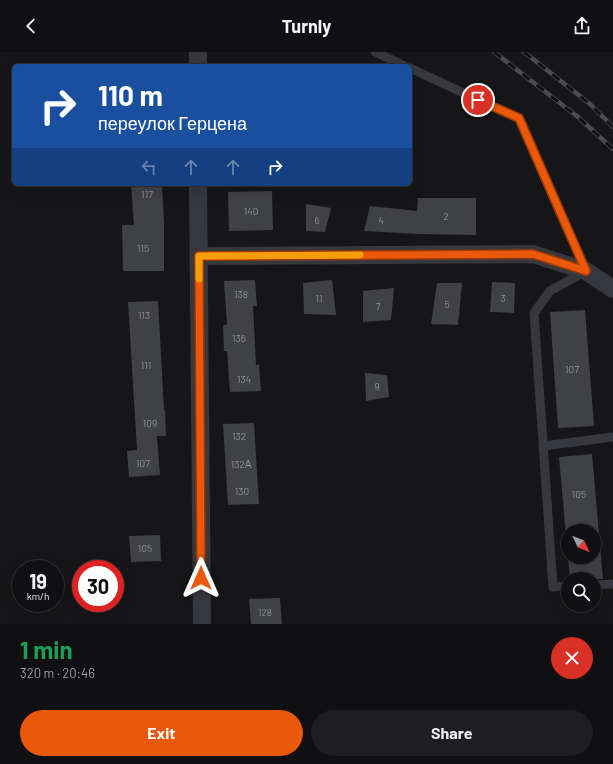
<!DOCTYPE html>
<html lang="en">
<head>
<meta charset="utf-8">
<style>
	body { margin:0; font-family:Barlow,sans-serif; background:#1e1e20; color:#f1f3f6; height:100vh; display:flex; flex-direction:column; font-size:15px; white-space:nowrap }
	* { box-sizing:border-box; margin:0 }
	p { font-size:13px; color:#9c9d9f }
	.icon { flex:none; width:22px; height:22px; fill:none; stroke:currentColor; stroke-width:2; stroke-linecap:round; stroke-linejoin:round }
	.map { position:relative; height:572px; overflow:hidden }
	.details { display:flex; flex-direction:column; background:#101012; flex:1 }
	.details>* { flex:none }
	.banner { position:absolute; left:12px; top:12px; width:400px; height:122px; border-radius:6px; box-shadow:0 4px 16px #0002,0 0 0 1px #303032; background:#1a4fa0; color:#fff; overflow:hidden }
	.needle { width:26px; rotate:133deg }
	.controls { position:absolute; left:561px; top:472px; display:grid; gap:8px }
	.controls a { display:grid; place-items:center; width:40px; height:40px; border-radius:50%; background:#101012; box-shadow:0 4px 16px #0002,0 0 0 1px #303032; font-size:20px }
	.speed { position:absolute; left:12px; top:508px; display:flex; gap:8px; font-size:20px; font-weight:700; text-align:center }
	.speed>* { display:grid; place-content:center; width:52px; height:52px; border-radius:50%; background:#101012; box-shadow:0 4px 16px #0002,0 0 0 1px #303032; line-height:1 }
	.speed small { font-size:10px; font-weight:400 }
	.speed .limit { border:6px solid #d22; background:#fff; color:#111 }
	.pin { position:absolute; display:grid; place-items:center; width:34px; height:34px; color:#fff; margin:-17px; border:2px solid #fff; border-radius:50%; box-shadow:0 1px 4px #0007 }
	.me { position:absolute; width:44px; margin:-22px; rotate:0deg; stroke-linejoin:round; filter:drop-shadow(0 0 3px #0008) }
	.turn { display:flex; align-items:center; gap:14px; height:84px; padding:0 20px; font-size:18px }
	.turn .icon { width:52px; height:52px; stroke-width:2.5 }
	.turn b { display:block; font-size:28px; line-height:34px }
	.lanes { display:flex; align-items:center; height:38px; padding:0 20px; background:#0003; justify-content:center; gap:20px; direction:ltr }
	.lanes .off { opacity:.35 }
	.round { display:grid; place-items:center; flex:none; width:42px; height:42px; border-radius:21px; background:#1e1e20 }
	.overview { display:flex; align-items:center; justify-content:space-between; height:68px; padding:0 20px }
	h1 { font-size:24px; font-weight:700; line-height:30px; color:#1e9e55 }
	.action { display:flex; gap:8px; margin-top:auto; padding:8px 20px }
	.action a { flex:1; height:46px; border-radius:24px; background:#ea580c; color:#fff; font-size:16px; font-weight:700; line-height:46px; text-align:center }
	.action a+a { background:#1e1e20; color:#f1f3f6 }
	header { display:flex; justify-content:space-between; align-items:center; height:52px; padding:0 20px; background:#101012; font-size:18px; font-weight:700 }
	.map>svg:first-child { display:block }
	.building { fill:#404145; fill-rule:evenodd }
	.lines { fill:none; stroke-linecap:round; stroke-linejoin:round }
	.service { stroke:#37383d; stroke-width:9 }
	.minor { stroke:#37383d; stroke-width:18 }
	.rail-casing { stroke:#4a4c52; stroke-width:4.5 }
	.rail { stroke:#111113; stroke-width:3; stroke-dasharray:9; stroke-linecap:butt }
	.route-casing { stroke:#983908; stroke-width:10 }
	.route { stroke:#ea580c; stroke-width:7 }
	.slow { stroke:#f59e0b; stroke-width:7 }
	.labels { text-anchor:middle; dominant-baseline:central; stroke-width:3; stroke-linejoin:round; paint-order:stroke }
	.number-label { font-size:10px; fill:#8e929b }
</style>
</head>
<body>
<header><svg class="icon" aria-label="back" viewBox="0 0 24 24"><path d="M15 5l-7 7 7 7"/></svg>Turnly<svg class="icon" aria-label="share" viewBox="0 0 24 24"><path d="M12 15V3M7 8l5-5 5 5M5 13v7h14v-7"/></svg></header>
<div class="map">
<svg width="613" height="572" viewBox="0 0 613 572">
	<rect width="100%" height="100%" fill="#161618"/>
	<path class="building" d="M131,132H162L164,171V219H123L122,173H134Z
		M272,139L273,178L229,179L228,140Z
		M418,146H476V183L417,182L364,179L370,154L417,159Z
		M306,152L331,156L325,180L306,179Z
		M255,228L257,254H253L256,313H259L261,339L230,340L227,299H224L223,273H227L224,229Z
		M332,228L336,263L304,262L303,231Z
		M492,230L515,231L514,261L490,260Z
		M437,231H462L458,273L431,272Z
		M394,236L391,268L363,270V239Z
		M158,249L164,358H165L166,384H157L160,423L129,425L127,399L137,398L128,250Z
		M585,258L594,374L558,376L550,260Z
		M365,321L387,323L389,345L366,349Z
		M254,371L259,452L228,453L223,372Z
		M592,402L603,527H570L559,405ZM568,479H594V505H568Z
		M160,483L161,509L131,510L129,484Z
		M280,546L282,572H251L249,547Z"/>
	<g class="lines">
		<path class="service" d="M375,0L405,14
			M410,16L519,67L586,219L550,239L534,261L553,535L568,534
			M543,394L613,385
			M594,533L613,532"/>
		<path class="minor" d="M198,0V14
			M198,132L202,572
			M199,204L533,202L586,219L613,237"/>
		<g class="rail-casing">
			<path id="rail" d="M494,0L578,65L613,97
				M524,0L590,52L613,75"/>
		</g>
		<use href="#rail" class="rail"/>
	</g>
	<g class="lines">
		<g class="route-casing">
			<path id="route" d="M201,526L199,204L533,202L586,219L519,66L478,48"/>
		</g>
		<use href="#route" class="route"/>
		<path class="slow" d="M199,227V204L360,203"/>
	</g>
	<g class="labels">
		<g class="number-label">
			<text x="147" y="142">117</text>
			<text x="251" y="159">140</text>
			<text x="446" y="164">2</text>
			<text x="317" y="168">6</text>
			<text x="381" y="168">4</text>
			<text x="143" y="196">115</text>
			<text x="241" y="242">138</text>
			<text x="319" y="246">11</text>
			<text x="503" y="246">3</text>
			<text x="447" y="252">5</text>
			<text x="378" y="254">7</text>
			<text x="144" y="263">113</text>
			<text x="239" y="286">136</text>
			<text x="146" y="313">111</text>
			<text x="572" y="317">107</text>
			<text x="244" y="327">134</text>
			<text x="377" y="334">9</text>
			<text x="150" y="371">109</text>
			<text x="239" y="384">132</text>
			<text x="143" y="411">107</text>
			<text x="241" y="412">132А</text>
			<text x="242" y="439">130</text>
			<text x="579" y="442">105</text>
			<text x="145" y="496">105</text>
			<text x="265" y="560">128</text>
		</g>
	</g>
</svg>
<div class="controls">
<a><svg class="needle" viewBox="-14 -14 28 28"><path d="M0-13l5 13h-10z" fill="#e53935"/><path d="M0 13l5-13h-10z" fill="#9c9d9f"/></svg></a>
<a><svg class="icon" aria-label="search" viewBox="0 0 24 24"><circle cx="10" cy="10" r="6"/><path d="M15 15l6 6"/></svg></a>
</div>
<div class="speed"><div>19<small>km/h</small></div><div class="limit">30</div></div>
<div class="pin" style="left:478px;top:48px;background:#d93025"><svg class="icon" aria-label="arrive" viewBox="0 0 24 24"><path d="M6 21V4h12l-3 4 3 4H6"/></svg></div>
<svg class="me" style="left:201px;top:526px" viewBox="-20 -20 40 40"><path d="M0-17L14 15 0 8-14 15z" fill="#ea580c" stroke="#fff" stroke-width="4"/></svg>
<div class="banner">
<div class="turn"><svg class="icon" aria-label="right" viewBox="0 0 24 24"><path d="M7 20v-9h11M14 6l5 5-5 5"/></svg><div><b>110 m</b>переулок Герцена</div></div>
<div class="lanes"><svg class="icon off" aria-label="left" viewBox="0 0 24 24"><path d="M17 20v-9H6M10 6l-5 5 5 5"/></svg><svg class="icon off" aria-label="ahead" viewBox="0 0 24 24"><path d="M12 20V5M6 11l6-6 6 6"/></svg><svg class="icon off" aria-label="ahead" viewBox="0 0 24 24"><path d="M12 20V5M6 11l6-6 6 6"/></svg><svg class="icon" aria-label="right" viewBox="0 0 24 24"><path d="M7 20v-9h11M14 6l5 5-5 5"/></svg></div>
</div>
</div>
<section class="details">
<div class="overview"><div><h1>1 min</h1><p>320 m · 20:46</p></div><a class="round" style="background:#d93025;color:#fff"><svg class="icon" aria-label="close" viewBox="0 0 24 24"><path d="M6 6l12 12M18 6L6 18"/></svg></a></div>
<div class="action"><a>Exit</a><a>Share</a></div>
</section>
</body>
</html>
